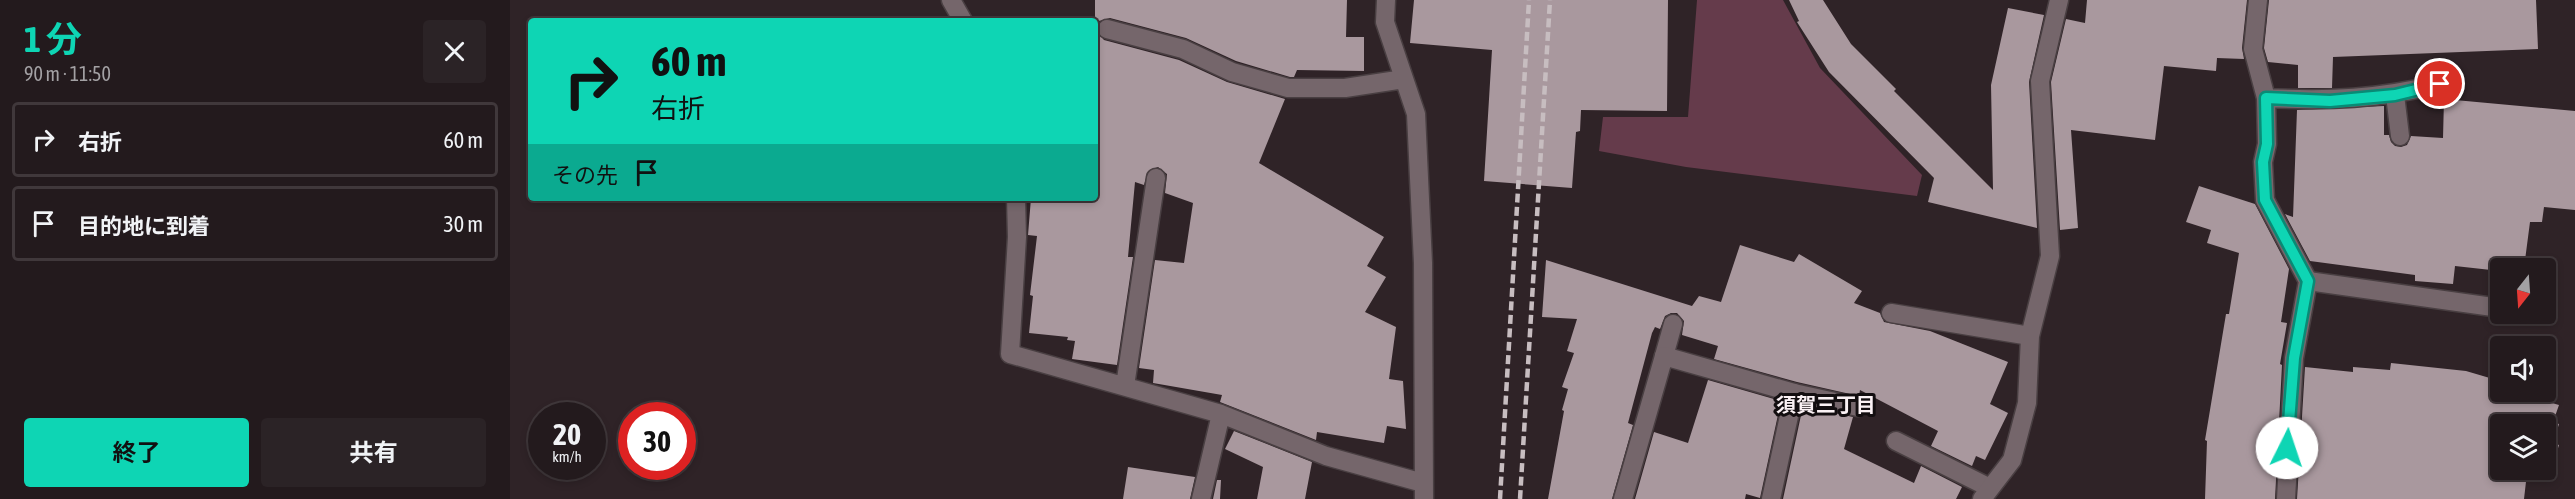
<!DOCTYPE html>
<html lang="ja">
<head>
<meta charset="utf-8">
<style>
	body { margin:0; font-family:"Asap Condensed","Noto Sans JP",sans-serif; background:#2b2326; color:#f1f3f6; height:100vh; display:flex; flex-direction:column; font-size:22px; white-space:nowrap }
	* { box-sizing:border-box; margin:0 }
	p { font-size:20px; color:#a3a1a4 }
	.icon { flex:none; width:33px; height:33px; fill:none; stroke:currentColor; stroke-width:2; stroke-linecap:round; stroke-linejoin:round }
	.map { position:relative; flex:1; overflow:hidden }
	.panel { display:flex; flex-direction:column; background:#231a1d; width:510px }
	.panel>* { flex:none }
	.banner { position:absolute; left:18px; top:18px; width:570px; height:183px; border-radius:6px; box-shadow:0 3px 9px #0003,0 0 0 2px #40383b; background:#0ed5b4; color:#111; overflow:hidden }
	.needle { width:39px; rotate:197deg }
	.fabs { position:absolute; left:1980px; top:258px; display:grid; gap:12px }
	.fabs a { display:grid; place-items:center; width:66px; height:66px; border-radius:6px; background:#231a1d; box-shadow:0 3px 9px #0003,0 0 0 2px #40383b; font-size:30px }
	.speed { position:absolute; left:18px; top:402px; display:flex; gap:12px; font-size:30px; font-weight:700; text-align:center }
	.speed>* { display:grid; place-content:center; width:78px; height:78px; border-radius:50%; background:#231a1d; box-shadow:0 3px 9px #0003,0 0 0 2px #40383b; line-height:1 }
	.speed small { font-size:15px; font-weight:400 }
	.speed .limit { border:9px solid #d22; background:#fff; color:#111 }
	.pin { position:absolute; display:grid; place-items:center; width:51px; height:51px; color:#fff; margin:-26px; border:3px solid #fff; border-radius:50%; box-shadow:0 2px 6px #0007 }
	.me { position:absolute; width:66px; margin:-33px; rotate:4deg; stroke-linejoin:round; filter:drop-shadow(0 0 4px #0008) }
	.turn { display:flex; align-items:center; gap:21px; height:126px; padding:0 24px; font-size:27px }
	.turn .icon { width:78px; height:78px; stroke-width:2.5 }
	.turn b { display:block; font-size:42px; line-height:51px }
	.then { display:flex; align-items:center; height:57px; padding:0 24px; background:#0003; gap:12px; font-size:22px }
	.round { display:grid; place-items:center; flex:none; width:63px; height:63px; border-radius:6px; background:#2b2326 }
	.overview { display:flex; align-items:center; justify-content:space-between; height:102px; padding:0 24px }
	h1 { font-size:36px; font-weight:700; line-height:45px; color:#0ed5b4 }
	.action { display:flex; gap:12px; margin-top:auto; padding:12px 24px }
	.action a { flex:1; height:69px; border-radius:6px; background:#0ed5b4; color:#111; font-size:24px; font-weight:700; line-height:69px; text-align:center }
	.action a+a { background:#2b2326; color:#f1f3f6 }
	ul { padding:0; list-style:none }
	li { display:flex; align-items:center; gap:18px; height:75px; margin:0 12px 9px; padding:0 12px; border:3px solid #40383b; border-radius:6px }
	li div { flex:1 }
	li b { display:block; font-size:22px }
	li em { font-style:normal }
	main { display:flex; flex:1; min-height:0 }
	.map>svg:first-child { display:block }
	.green { fill:#653b4b }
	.building { fill:#a9989e; fill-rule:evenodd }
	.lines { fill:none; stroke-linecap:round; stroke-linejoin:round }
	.service-casing { stroke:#493f42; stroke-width:21 }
	.minor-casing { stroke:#493f42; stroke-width:21 }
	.service { stroke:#75666b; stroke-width:18 }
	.minor { stroke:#75666b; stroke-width:18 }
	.rail { stroke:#c7bdc0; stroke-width:4.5; stroke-dasharray:9 4.5; stroke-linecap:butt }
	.route-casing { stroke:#098a75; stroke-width:15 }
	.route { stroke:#0ed5b4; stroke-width:10 }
	.labels { text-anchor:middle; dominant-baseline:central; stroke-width:6; stroke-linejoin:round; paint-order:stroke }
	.neighbourhood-label { font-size:20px; font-weight:bold; fill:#fbf2f5; stroke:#130e10 }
</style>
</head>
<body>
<main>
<section class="panel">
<div class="overview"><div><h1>1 分</h1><p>90 m · 11:50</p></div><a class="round"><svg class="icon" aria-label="close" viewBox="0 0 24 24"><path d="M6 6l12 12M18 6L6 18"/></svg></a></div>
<ul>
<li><svg class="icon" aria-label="right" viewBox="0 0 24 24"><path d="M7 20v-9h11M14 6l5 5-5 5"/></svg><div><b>右折</b></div><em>60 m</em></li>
<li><svg class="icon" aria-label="arrive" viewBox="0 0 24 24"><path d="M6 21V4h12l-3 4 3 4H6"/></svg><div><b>目的地に到着</b></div><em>30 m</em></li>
</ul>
<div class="action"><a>終了</a><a>共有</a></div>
</section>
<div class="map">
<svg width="2065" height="499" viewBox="0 0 2065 499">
	<rect width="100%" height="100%" fill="#2f2327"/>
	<path class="green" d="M1187,0H1273L1310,68L1412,175L1407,196L1176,167L1089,151L1093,117H1178Z"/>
	<path class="building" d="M585,0H837L836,37H854V71L787,70L784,77H780L726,61L676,38L600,18L589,21L586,31L594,40L669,60L717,82L775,99L749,163L874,237L857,266L876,277L855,312L886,327L879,379L893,381L896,429L877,426L874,443L807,432L806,440L710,402L712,395L643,383L644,370L629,368L645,260L674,263L683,203L655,193L657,174L648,167L638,171L634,185L625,182L618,257H623L607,365L562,359L565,341L557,340L558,337L519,333L523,296L520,295L527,236L518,235L521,198H585Z
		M904,0H1158L1157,111L1071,110L1070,131L1066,132L1062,188L974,181L982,50L900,43Z
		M1279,0H1313L1341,44L1386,89L1384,91L1483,190L1481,85L1498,8L1534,15L1519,82L1527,228L1418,202L1424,178L1319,72L1287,22L1289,21Z
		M1577,0H1737L1732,48L1734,59L1707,58L1706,71L1654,66L1645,140L1561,130L1568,228L1550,230L1541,82L1556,19L1575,23Z
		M1759,0H2026L2028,49L1823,57L1822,88H1788V65L1758,62L1754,48Z
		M1934,99L2065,111V210L2034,207L2032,222H2020L2014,268H1990V271L1945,266L1943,284L1905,281V275L1800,261L1775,214L1783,217L1787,110L1874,106V135H1879L1881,142L1885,146L1891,147L1897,145L1901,136L1933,138Z
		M1689,186L1745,204L1779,269L1771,322L1777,323L1770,364L1772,365L1765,499H1695L1697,441L1695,440L1716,314H1719L1729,253L1697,243L1701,230L1676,222Z
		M1230,245L1284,262L1289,254L1352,291L1344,303L1370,313L1374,322L1420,331L1498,362L1480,404L1498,413L1475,460L1466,456L1462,466L1421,446L1428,431L1350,390L1349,396L1287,382L1204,359L1208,346L1172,335L1174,321L1167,313H1161L1155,316L1150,329L1145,327L1142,333L1118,423L1123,425L1102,499H1038L1054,411L1052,410L1058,389L1052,387L1064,353L1057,351L1067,319L1032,317L1036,260L1182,306L1189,296L1211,302Z
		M1881,363L1956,371L1990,381V392H2045L2042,403L2049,405L2043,422L2049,424L2043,443L2049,445L2038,480L2017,473L2014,499H1787L1795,367L1843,372V367L1880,370ZM1990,424H2036V470H1990Z
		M1198,380L1271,401L1250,498L1236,494L1235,499H1125L1144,432L1178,443Z
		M1293,406L1343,417L1334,449L1404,483L1411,466L1452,487L1446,499H1273Z
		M724,431L802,462L795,499H747L753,467L715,449Z
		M618,467L685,477L680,499H613Z
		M707,480H711L710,499H703Z"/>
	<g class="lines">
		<g class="service-casing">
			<path id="service" d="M1798,281L1990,308
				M1154,356L1163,324
				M1284,393L1348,407
				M1386,441L1480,488"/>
		</g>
		<g class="minor-casing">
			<path id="minor" d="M441,0L453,21
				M876,0L875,22L906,114L913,263L914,499
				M1748,0L1743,49L1756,98L1757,144L1753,162L1755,200L1798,281L1784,358L1776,499
				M597,29L673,49L722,72L778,88H835L894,79
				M1885,95L1890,136
				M1756,98C1821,101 1867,99 1930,84
				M506,198L507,237L500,354L711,414L816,456L913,483
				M1381,313L1520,336
				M615,386L646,178
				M691,499L711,414
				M1113,499L1154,356L1284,393L1261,499
				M1472,499L1502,460L1517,403L1520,336L1540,256L1530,81L1549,0"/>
		</g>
		<use href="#service" class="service"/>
		<use href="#minor" class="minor"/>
		<path class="rail" d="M990,499L1019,0
			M1010,499L1040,0"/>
	</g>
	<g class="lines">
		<g class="route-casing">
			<path id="route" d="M1777,448L1784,358L1798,281L1755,200L1753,162L1757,144L1756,98L1820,101L1885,95L1930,84"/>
		</g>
		<use href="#route" class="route"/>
	</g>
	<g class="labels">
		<g class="neighbourhood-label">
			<text x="1316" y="404">須賀三丁目</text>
		</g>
	</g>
</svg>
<div class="fabs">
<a><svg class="needle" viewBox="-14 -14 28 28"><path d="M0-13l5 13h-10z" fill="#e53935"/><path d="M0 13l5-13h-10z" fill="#a3a1a4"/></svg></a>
<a><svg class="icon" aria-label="sound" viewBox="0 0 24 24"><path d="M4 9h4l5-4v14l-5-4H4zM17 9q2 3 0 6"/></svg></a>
<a><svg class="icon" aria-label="layers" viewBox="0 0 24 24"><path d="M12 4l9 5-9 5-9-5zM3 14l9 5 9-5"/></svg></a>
</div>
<div class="speed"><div>20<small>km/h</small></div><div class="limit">30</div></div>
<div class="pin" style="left:1930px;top:84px;background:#d93025"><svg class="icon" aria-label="arrive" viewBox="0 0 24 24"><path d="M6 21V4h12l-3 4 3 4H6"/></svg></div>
<svg class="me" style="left:1777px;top:448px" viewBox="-20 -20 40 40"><circle r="19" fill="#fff"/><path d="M0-13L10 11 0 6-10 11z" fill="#0ed5b4"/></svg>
<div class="banner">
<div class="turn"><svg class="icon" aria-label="right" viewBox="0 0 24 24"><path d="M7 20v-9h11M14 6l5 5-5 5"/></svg><div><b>60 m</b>右折</div></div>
<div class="then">その先<svg class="icon" aria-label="arrive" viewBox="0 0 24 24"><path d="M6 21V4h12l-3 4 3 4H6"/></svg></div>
</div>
</div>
</main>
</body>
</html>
